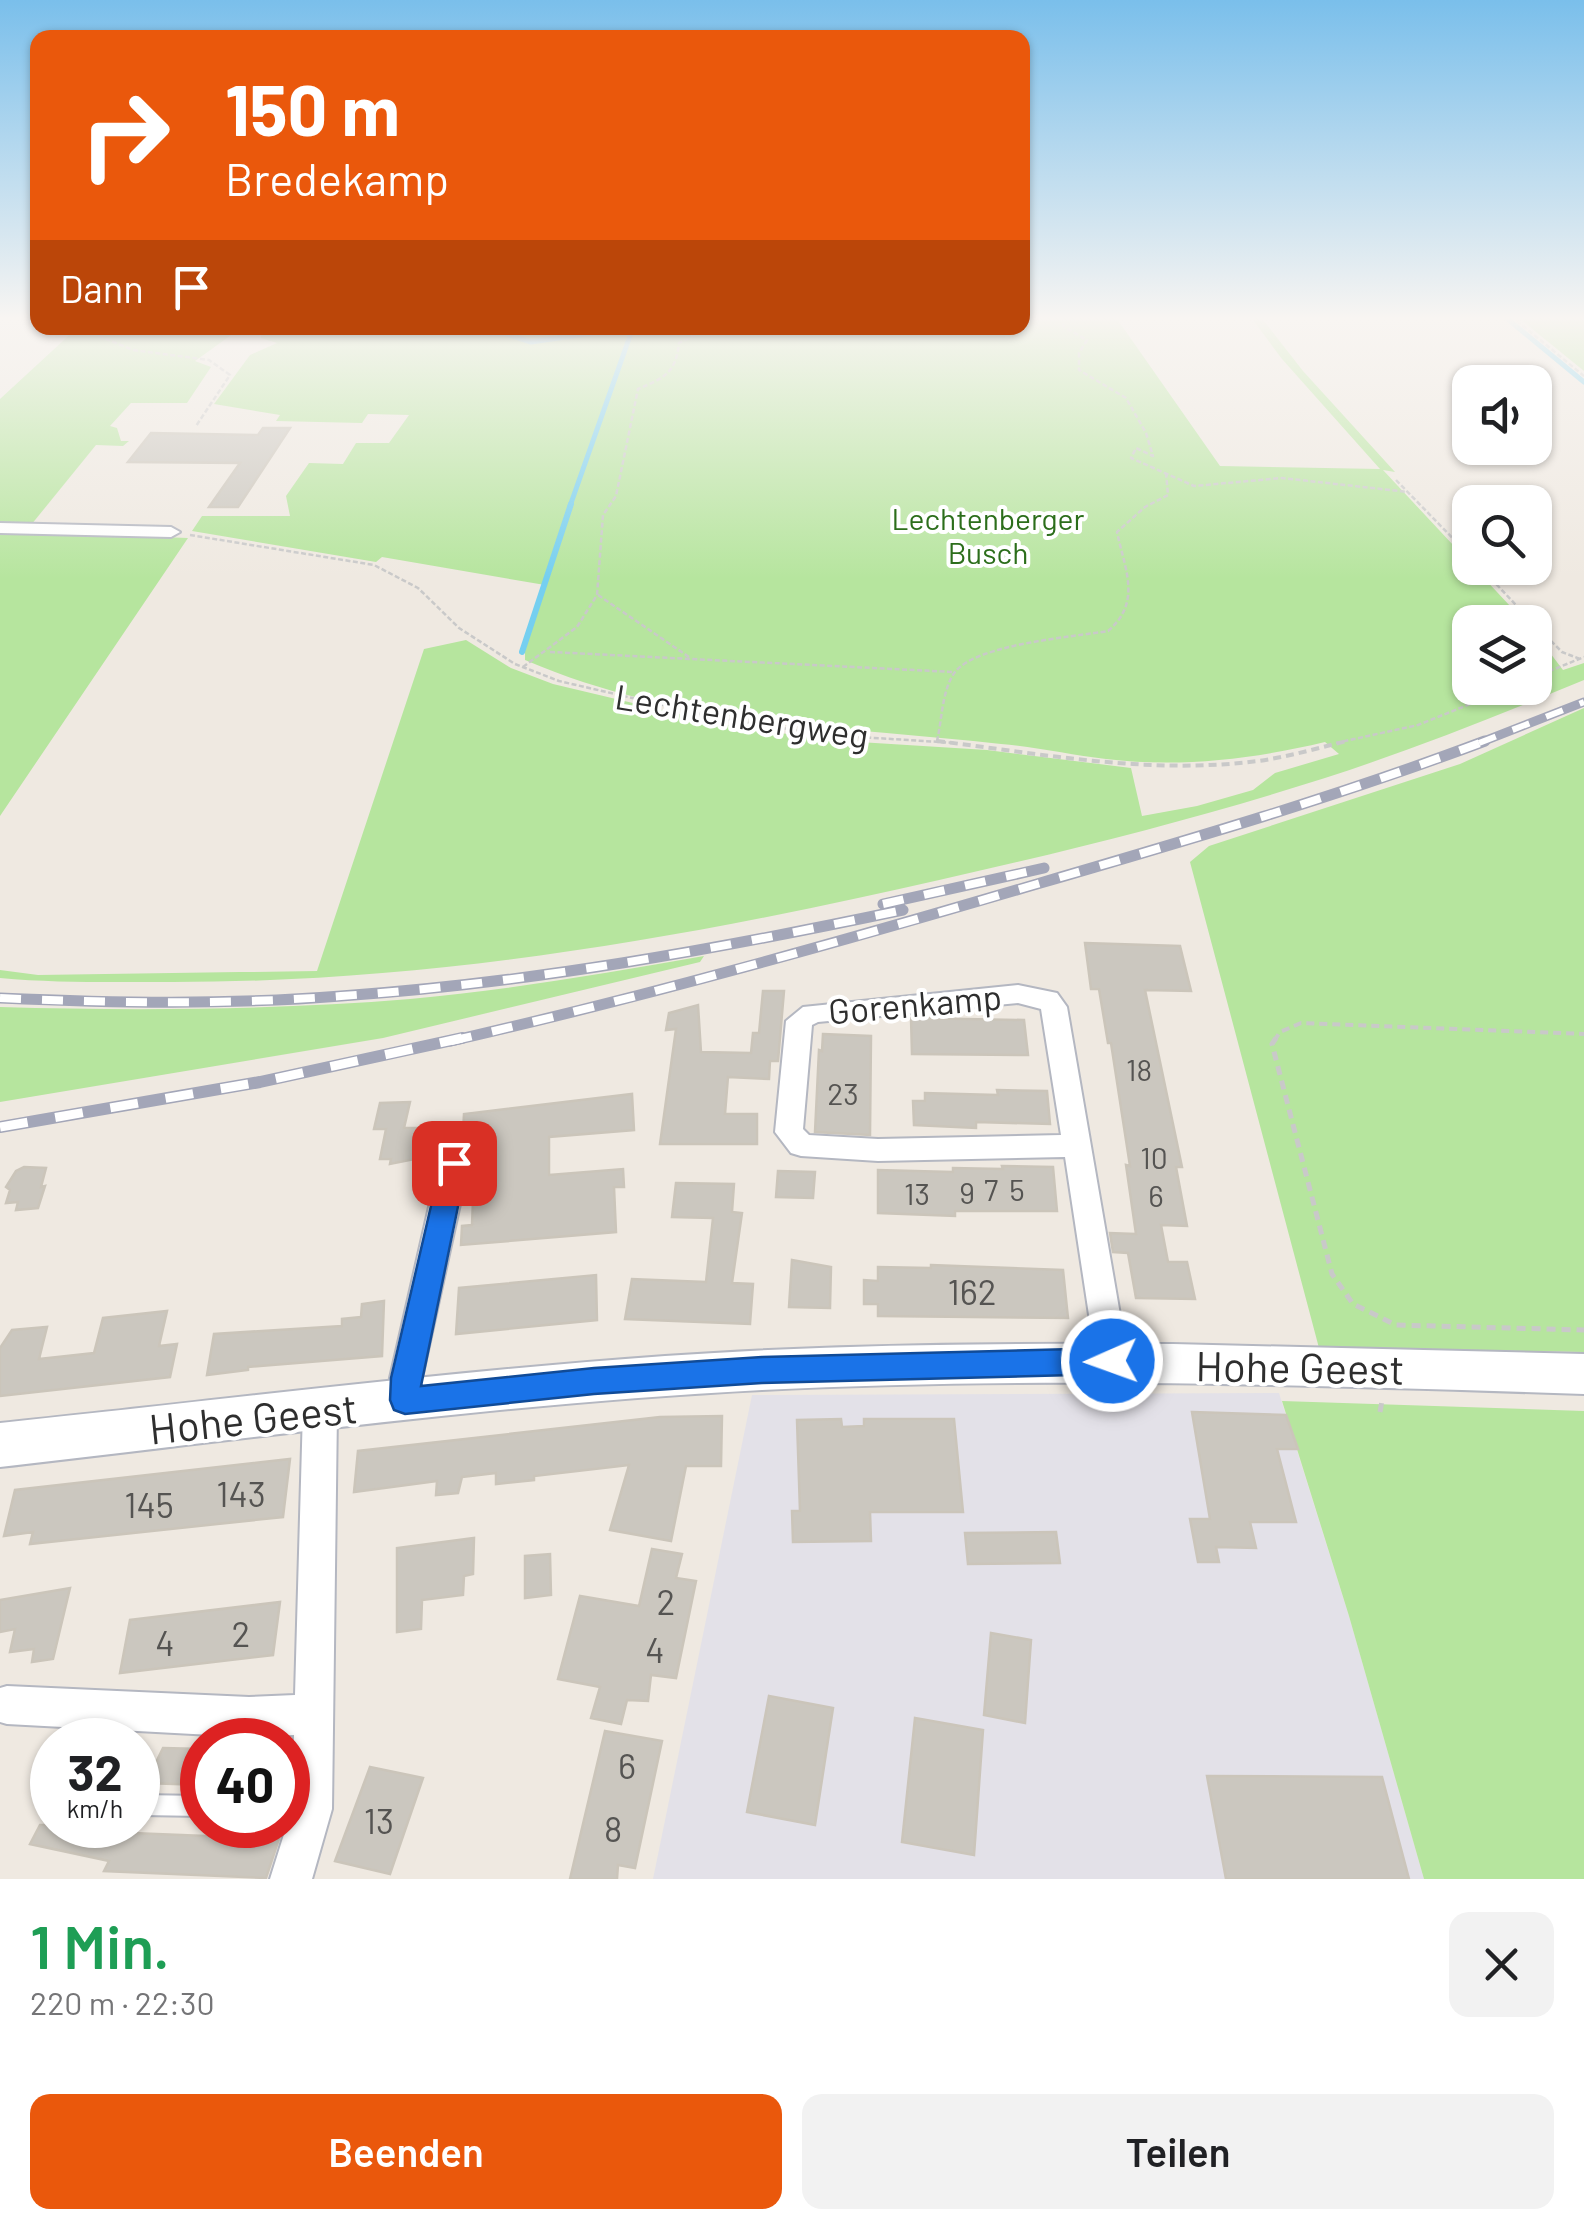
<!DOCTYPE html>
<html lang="de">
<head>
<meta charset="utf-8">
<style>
	body { margin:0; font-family:Barlow,sans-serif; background:#f2f2f2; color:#202124; height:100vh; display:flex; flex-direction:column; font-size:38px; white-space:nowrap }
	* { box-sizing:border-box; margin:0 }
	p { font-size:32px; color:#757577 }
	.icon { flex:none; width:55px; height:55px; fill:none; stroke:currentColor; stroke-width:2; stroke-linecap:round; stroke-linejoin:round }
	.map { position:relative; height:1879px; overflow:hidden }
	.drawer { display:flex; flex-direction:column; background:#fff; flex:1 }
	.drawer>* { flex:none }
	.banner { position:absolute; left:30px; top:30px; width:1000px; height:305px; border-radius:20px; box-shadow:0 2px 8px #0004; background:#ea580c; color:#fff; overflow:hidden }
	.fabs { position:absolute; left:1452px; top:365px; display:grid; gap:20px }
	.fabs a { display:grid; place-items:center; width:100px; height:100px; border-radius:20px; background:#fff; box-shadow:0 2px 8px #0004; font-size:50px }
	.speed { position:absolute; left:30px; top:1718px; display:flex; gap:20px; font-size:50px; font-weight:700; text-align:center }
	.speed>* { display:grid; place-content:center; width:130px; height:130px; border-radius:50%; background:#fff; box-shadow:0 2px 8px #0004; line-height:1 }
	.speed small { font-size:25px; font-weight:400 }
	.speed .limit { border:15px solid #d22; background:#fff; color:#111 }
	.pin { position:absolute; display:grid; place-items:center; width:85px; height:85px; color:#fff; margin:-42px; border-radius:20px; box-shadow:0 5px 15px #0006 }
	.me { position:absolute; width:110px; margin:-55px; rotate:268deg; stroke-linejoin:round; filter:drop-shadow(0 0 8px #0008) }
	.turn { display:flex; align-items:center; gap:35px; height:210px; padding:0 30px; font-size:45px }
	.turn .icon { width:130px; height:130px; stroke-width:2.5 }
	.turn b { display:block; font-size:70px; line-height:85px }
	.then { display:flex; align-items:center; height:95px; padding:0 30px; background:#0003; gap:20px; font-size:38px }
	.round { display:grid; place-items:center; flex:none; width:105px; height:105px; border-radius:20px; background:#f2f2f2 }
	.overview { display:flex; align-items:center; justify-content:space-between; height:170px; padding:0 30px }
	h1 { font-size:60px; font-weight:600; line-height:75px; color:#1e9e55 }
	.primary-button { display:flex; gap:20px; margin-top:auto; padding:20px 30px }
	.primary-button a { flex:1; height:115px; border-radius:20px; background:#ea580c; color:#fff; font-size:40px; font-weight:600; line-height:115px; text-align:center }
	.primary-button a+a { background:#f2f2f2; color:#202124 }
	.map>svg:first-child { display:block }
	.industrial { fill:#e3e1e8 }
	.green { fill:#b6e59e }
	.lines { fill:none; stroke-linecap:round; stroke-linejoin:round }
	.stream-far1 { stroke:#75cff0; stroke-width:5 }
	.stream { stroke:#75cff0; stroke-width:6 }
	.building { fill:#cbc7bf; stroke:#cbc5ba; stroke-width:2.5 }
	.lane-casing { stroke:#b4b7c1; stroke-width:4 }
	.street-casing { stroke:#b4b7c1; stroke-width:4 }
	.secondary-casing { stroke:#b4b7c1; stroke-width:4 }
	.path-far2 { stroke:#c9c9c9; stroke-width:2.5; stroke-dasharray:5 2.5; stroke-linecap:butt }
	.path-far1 { stroke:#c9c9c9; stroke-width:4; stroke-dasharray:8 5; stroke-linecap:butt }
	.path { stroke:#c9c9c9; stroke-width:5; stroke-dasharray:9 6; stroke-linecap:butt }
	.lane { fill:#fff; fill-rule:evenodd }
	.street { fill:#fff; fill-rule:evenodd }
	.secondary { fill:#fff; fill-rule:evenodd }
	.rail-far2-casing { stroke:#a3a6b8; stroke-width:9 }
	.rail-far1-casing { stroke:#a3a6b8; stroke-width:11 }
	.rail-casing { stroke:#a3a6b8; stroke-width:12 }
	.rail-far2 { stroke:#fff; stroke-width:6; stroke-dasharray:18; stroke-linecap:butt }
	.rail-far1 { stroke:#fff; stroke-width:8; stroke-dasharray:21; stroke-linecap:butt }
	.rail { stroke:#fff; stroke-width:9; stroke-dasharray:28; stroke-linecap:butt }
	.route { fill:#1a73e8; stroke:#114b97; stroke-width:2.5 }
	.labels { text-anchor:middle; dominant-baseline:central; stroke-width:8; stroke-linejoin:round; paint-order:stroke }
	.far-park-label { font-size:30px; fill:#2c6e1b; stroke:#fff }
	.number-label { font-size:30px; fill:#555452 }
	.street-label { font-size:35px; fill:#2e2e2e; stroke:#fff }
	.near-number-label { font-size:35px; fill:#555452 }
	.near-street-label { font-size:42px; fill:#2e2e2e; stroke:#fff }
</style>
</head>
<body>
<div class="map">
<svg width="1584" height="1879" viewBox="0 0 1584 1879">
	<rect width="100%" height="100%" fill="#efe9e1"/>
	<path class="industrial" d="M1279,1393L1349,1616L1424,1879H653L752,1395Z"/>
	<path class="green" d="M1023,316H1115L1220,466L1380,469L1282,359L1250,316H1260L1303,371L1395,472L1383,470L1525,622H1470V688H1535V633L1563,670L1584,663V680C1499,715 1412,750 1325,778C1171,827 1015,864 858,898C629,948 398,983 163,982C109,982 54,983 0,978V970L38,975L317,971L424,649L466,640L511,668L553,684L721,724L827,740L987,750L1131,768L1142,816L1197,806L1253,790L1275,773L1339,754L1325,742C1253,759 1180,768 1106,759C1071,755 1037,747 1001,744C839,726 678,726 525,660V645L545,585L382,557L376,562L192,531L202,516H290L286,496L309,463L343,464L356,443H389L409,415L368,414L362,423L276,421L280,415L214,404L250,355L277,343L261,338L262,328H241L195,361L211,367L187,403H131L110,426L117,428L121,441H129L123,446L96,445L31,525L0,524V399L77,328H1022Z
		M1516,316H1584V371L1525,323Z
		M0,531L188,538L0,816Z
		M1584,708V1352L1319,1348L1190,862L1209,846L1460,764Z
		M704,956L700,962L383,1038L0,1102V1007C136,1011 275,1010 410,999C509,990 607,973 704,956Z
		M1282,1401L1584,1411V1879H1424L1349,1616Z"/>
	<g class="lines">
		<path class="stream-far1" d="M1504,316L1584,382
			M320,329L506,334L531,342L594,333H692L698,328
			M570,506L631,333"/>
		<path class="stream" d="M522,652L571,504"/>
	</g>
	<path class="building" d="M263,428H290L238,507H209L240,463L128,462L151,433L258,435Z
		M1085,943L1180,946L1191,991L1145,990L1182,1167H1176L1187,1226L1161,1225L1168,1262H1187L1195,1299L1136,1298L1128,1253L1113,1252L1110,1233L1136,1234L1126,1165L1130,1166L1111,1043H1108L1099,989H1091Z
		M763,991H784L778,1061H770L769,1079L728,1077L725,1114H757V1144H660L676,1029L666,1030L669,1013L698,1005L701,1052L751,1053L753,1033H759Z
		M911,1018L1024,1020L1028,1055L912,1054Z
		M823,1034L871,1036L870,1135L815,1132L819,1050L822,1051Z
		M997,1090L1047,1091L1050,1124L976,1122V1128L914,1125L913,1101H925V1093L998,1095Z
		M632,1094L634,1130L549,1137V1175L623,1169L624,1187H614L616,1232L461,1245L462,1226L472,1225L475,1149L462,1150L464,1114Z
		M410,1102L404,1128H426L420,1158L390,1164L391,1159H380L386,1129H374L380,1103Z
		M1002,1166L1053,1167L1057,1211H955V1216L878,1213V1170L953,1172V1168L1003,1169Z
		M24,1167L46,1168L41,1187L45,1186L38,1208L16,1210L18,1202L6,1203L10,1190L6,1187L16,1171Z
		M778,1171L815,1172L813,1198L776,1197Z
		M676,1183L734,1184L732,1212L742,1213L732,1283L753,1284L750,1324L625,1319L632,1279L706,1282L713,1218L672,1217Z
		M792,1260L831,1267L830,1308L789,1307Z
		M931,1265L1063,1270L1068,1318L878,1316V1304H864V1280L878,1281V1267L931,1268Z
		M596,1275L597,1320L456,1334L459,1288Z
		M384,1301L382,1356L248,1367V1370L207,1375L214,1334L342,1326V1319L361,1317L362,1304Z
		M167,1311L159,1346L177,1344L170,1377L0,1396V1348L12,1330L47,1327L39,1359L94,1353L103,1318Z
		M1192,1412L1286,1415L1298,1449H1277L1296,1522H1250L1256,1548L1216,1547L1219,1562H1198L1190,1519H1210Z
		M722,1416L721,1466H686L671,1541L610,1530L629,1465L534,1476V1480L496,1484V1473L462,1477L458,1493L436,1495L437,1481L354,1492L358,1451L660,1417Z
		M841,1419L842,1427L864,1426V1419H954L963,1512H870L871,1541L793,1542L792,1511H800L797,1420Z
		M290,1459L283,1517L30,1544L33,1532L4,1536L15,1490Z
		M1056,1532L1060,1563L968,1564L965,1533Z
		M474,1538L473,1574L464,1576L463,1595L422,1600L421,1629L397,1632V1548Z
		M652,1549L682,1554L676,1578L696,1581L676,1678L651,1675L648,1701L627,1700L621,1724L591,1718L600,1687L558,1679L580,1596L639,1606Z
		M550,1554L551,1595L525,1598V1556Z
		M70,1588L53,1659L32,1662L34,1649L10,1652L15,1629L0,1632V1600Z
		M280,1602L273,1655L120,1673L130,1620Z
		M991,1633L1031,1640L1025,1723L984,1715Z
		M769,1696L833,1708L815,1825L747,1812Z
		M915,1718L983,1730L974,1855L902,1842Z
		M605,1731L662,1741L635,1868L618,1865L617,1879H570Z
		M163,1748L202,1749V1785L146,1783Z
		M370,1767L423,1778L390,1874L335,1861Z
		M1207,1776L1382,1777L1409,1879H1226Z
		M40,1825H110L107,1832L279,1839L266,1878L104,1871L109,1861L30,1844Z"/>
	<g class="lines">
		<g class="lane-casing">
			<path id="lane" d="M141,1795L202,1796V1816L141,1815L138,1814V1796Z"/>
		</g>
		<g class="street-casing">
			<path id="street" d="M0,523L171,527L180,532L171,537L0,533Z
				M1018,985L1057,993L1067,1007L1128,1361L1124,1371L1112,1375L1100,1371L1096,1361L1065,1157L878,1161L801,1156L791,1153L775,1132L786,1021L803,1007ZM1018,1003L1041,1009L1061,1135L878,1139L809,1135L803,1129L812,1025L818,1022Z
				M454,1152L464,1155L469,1163L422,1378V1400L417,1410L405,1415L393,1410L388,1400L390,1378L439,1163L444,1155Z
				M320,1395L332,1400L337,1410L332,1809L312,1879H270L292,1809L294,1735L249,1737L7,1724L0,1722V1688L7,1686L249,1697L295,1695L303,1410L308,1400Z"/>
		</g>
		<g class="secondary-casing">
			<path id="secondary" d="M1173,1344L1584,1354V1394C1310,1385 1036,1376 762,1390C507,1403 254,1438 0,1467V1423C221,1400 442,1372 665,1356C834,1344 1003,1343 1173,1344Z"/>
		</g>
		<path class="path-far2" d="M1061,316L1064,327L1087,340L1079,353V370L1126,398L1146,433L1153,456L1136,448L1131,458L1194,486L1282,478L1408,492
			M1511,316L1584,376
			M97,328L99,336L133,350L209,360L230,375L196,426
			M1396,480L1470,556
			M190,535L374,565L418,588L459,628L515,664L559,681L723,719L827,735L956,743
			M1481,568L1532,622
			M598,595L689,657
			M1535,625L1562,652L1580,659
			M550,652L954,672
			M523,667L577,627L597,595L603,515L616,496L638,389C664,378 676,373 679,343L709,328
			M1535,677L1584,657
			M937,741C942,720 942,689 955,672C977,644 1073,637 1108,631C1142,602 1125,570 1117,532L1145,507L1168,495L1166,473
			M1336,743L1418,725L1510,688"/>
		<path class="path-far1" d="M937,741C1043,754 1150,775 1258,761C1288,757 1318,748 1347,741
			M1274,1041L1280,1032L1301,1023L1584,1034"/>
		<path class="path" d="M1276,1038L1272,1044L1332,1274L1353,1304L1396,1325L1584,1330
			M1380,1412L1382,1401"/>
		<use href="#lane" class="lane"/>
		<use href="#street" class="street"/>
		<use href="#secondary" class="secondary"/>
		<g class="rail-far2-casing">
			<path id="rail-far2" d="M1479,743L1584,702"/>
		</g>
		<g class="rail-far1-casing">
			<path id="rail-far1" d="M883,904L1044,868
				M0,998C114,1003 227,1005 341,996C531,983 717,949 903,910
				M451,1041C648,996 843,941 1037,884C1188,840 1339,796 1485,741"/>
		</g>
		<g class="rail-casing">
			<path id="rail" d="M0,1127L260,1082L462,1038"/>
		</g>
		<use href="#rail-far2" class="rail-far2"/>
		<use href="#rail-far1" class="rail-far1"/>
		<use href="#rail" class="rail"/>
	</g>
	<linearGradient id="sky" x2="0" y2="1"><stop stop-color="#7abfeb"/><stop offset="0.55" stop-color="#f8f5f2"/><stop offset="1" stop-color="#f8f5f2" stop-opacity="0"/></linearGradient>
	<rect width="1584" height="579" fill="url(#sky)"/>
	<path class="route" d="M454,1153L463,1156L467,1163L421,1386L594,1368L762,1357L1112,1348L1122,1352L1127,1361L1122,1370L1112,1374L762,1383L594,1394L405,1414L394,1410L390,1400L391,1378L441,1163L444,1156Z"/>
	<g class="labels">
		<g class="far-park-label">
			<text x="988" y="518">Lechtenberger<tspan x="988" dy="34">Busch</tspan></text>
		</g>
		<g class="number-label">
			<text x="1139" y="1069">18</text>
			<text x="843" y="1093">23</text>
			<text x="1154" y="1157">10</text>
			<text x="991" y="1189">7</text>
			<text x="1017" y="1189">5</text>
			<text x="967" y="1192">9</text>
			<text x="917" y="1193">13</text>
			<text x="1156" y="1195">6</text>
		</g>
		<g class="street-label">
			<text transform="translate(742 715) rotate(9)">Lechtenbergweg</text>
			<text transform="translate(915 1003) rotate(-5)">Gorenkamp</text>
		</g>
		<g class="near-number-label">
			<text x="972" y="1291">162</text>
			<text x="241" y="1493">143</text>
			<text x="149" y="1504">145</text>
			<text x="666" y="1601">2</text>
			<text x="241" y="1633">2</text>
			<text x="165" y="1642">4</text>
			<text x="655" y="1649">4</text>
			<text x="627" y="1765">6</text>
			<text x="379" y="1820">13</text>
			<text x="613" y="1828">8</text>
		</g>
		<g class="near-street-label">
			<text transform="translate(1300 1366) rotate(1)">Hohe Geest</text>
			<text transform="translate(253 1417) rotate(-6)">Hohe Geest</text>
		</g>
	</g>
</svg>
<div class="fabs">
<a><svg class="icon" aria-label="sound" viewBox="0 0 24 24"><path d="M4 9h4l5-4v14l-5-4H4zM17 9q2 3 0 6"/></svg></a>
<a><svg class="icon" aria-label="search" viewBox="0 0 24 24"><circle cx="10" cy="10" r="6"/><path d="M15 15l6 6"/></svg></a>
<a><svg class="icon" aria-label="layers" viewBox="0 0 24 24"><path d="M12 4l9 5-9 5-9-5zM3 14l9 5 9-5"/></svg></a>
</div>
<div class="speed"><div>32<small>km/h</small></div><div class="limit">40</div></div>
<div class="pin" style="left:454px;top:1163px;background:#d93025"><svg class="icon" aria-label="arrive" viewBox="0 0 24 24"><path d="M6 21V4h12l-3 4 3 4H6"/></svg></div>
<svg class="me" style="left:1112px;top:1361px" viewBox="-20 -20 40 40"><circle r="17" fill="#1a73e8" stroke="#fff" stroke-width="3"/><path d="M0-11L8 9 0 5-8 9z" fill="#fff"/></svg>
<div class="banner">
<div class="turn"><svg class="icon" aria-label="right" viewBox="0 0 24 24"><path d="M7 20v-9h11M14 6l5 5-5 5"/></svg><div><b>150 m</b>Bredekamp</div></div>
<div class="then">Dann<svg class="icon" aria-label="arrive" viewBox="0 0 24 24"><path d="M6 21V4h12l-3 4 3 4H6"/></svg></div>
</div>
</div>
<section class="drawer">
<div class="overview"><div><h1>1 Min.</h1><p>220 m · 22:30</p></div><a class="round"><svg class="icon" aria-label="close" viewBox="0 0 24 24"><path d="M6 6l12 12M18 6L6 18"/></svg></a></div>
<div class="primary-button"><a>Beenden</a><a>Teilen</a></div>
</section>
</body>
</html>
